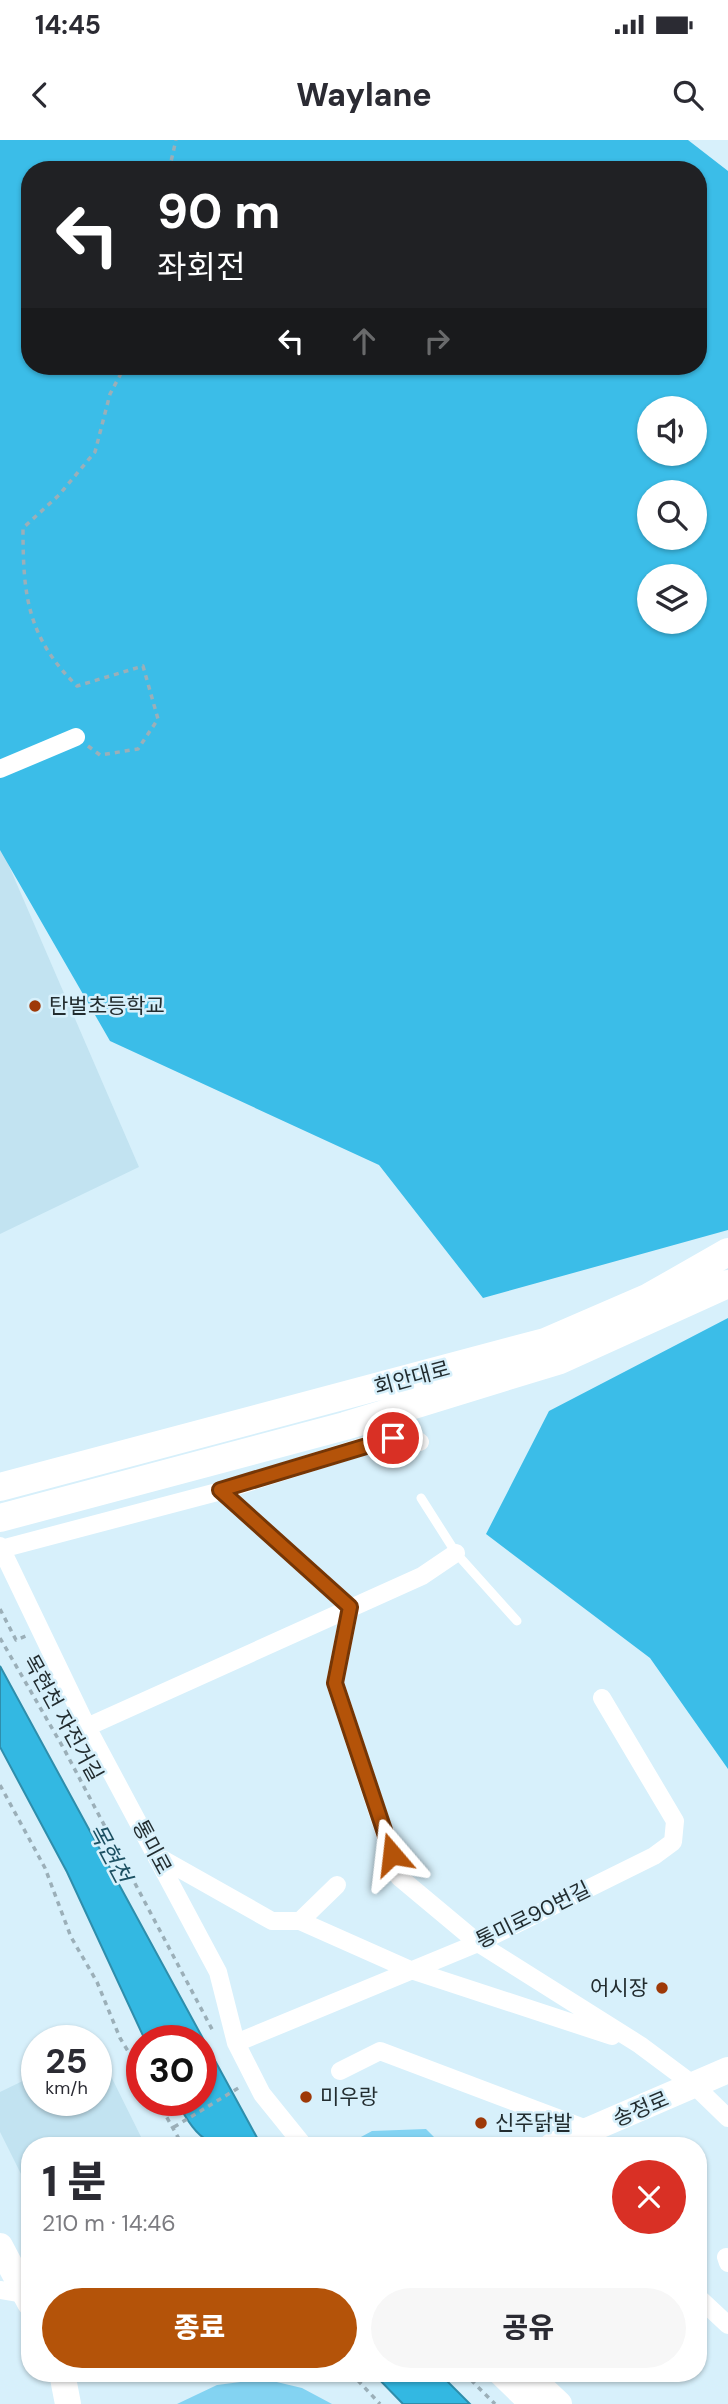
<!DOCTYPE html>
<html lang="ko">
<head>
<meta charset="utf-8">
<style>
	body { margin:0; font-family:"DM Sans","Noto Sans KR",sans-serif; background:#f7f7f7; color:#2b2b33; height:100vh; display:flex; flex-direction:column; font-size:26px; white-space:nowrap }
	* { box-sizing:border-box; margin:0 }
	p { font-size:23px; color:#7c7c81 }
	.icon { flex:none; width:38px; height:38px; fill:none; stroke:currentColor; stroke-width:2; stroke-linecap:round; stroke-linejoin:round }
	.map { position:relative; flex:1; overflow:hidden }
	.details { position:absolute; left:21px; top:1997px; width:686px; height:245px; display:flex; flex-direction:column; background:#fff; border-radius:28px; box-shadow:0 2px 5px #0004 }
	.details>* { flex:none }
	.guide { position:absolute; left:21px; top:21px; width:686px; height:214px; border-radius:28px; box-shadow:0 2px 5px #0004; background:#202124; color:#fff; overflow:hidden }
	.controls { position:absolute; left:637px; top:256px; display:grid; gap:14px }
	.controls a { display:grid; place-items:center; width:70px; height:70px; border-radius:50%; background:#fff; box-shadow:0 2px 5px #0004; font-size:35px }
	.speed { position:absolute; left:21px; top:1885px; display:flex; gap:14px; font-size:35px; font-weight:700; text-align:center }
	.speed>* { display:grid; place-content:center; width:91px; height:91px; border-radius:50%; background:#fff; box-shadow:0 2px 5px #0004; line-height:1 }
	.speed small { font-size:18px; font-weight:400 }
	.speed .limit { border:10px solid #d22; background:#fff; color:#111 }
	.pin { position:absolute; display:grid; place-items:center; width:60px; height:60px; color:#fff; margin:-30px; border:4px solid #fff; border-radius:50%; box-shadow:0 2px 7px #0007 }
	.me { position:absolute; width:77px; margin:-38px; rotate:343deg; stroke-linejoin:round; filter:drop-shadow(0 0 5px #0008) }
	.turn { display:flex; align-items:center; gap:24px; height:147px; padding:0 21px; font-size:32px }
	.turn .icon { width:91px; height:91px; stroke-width:2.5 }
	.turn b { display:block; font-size:49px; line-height:60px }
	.lanes { display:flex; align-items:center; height:66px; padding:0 21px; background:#0003; justify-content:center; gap:35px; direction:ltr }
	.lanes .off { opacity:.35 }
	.round { display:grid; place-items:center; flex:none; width:74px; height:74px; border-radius:37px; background:#f7f7f7 }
	.overview { display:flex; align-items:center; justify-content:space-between; height:119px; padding:0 21px }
	h1 { font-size:42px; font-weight:800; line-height:52px }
	.button { display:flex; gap:14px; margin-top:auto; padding:14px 21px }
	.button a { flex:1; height:80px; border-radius:42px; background:#b45309; color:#fff; font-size:28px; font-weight:800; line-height:80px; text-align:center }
	.button a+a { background:#f7f7f7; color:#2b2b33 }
	.status { display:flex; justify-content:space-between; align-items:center; height:49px; padding:0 35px; background:#fff; direction:ltr }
	.status svg { height:19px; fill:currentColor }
	header { display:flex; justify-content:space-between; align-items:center; height:91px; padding:0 21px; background:#fff; font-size:32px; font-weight:800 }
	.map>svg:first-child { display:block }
	.built { fill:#c2e3f1 }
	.green { fill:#83d3f2 }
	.forest { fill:#3bbde8; fill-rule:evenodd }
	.water { fill:#33b8e2; stroke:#2e8eac; stroke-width:2 }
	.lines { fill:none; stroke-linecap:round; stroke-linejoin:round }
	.path { stroke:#9bafb8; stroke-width:3.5; stroke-dasharray:5 5; stroke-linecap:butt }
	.lane { stroke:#fff; stroke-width:9 }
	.street { stroke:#fff; stroke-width:18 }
	.secondary { stroke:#fff; stroke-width:26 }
	.primary { stroke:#fff; stroke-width:28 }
	.route-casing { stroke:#753606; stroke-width:18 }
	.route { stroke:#b45309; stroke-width:12 }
	.poi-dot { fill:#9e3908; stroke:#d7f0fb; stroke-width:2.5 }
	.labels { text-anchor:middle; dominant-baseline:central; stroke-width:5; stroke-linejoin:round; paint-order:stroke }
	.poi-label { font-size:21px; fill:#222c2f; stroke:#d7f0fb; text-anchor:start }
	.street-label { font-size:21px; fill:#222c2f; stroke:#d7f0fb }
	.water-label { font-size:23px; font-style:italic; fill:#1c5062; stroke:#d7f0fb }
</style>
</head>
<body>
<div class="status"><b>14:45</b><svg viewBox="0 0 49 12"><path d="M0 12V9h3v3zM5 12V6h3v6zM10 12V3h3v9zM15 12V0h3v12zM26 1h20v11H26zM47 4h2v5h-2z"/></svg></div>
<header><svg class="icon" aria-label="back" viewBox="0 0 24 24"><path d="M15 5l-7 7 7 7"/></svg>Waylane<svg class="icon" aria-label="search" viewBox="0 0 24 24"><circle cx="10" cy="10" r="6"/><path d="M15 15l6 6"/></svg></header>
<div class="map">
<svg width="728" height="2264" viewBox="0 0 728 2264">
	<rect width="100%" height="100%" fill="#d7f0fb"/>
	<path class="built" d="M0,705L139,1027L0,1094Z
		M96,1906L145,2005L30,2006V2052L0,1992V1952L37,1934V1960H96Z"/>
	<path class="green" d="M426,1989L442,2005L348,2004L372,1991Z
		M264,2239L302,2248L332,2264H177L217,2245Z"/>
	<path class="forest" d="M0,0H688L728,31V1090L483,1158L379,1025L110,901L0,710ZM30,30H698V226H30ZM649,268H695V313H649ZM649,352H695V397H649ZM649,436H695V481H649Z
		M728,1178V1629L650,1518L486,1394L549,1271Z"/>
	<path class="water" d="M0,1526L261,2005C209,2006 202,2008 176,1960H201V1900H145L67,1732L0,1607Z
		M373,2233H439L470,2264H403Z"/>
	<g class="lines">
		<path class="path" d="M169,30L176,0
			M88,606L100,615L138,609L158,579L143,526L77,546C27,497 23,455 23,388L59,355L95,312L110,254L125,226
			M0,1469L16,1500L26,1496
			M0,1498L64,1609L214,1893
			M0,1645L45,1728L71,1797L97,1842L120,1898L142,1934
			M157,1960L183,2006
			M174,1987L240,1947
			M351,2233L380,2264
			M464,2233L495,2264"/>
		<path class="lane" d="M421,1358L456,1413L517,1481"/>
		<path class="street" d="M0,629L76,597
			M221,1351L350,1467L335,1543L399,1737L478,1803L640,1905L695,1946L728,1978
			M0,1406L87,1587L218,1832L236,1903L262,1954L304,2006
			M1,1409L221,1351L377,1302L409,1295L420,1302
			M87,1587L422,1436L456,1413
			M157,1716L272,1781H300L408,1829L612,1896
			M300,1781L337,1745
			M236,1903L478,1803L654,1716L673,1702L675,1681L602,1558
			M340,1931L380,1911L589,1990
			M726,2117L728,2123
			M0,2150L25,2154
			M698,2157L728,2185"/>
		<path class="secondary" d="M552,2006L728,1930
			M0,2106L30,2163
			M62,2233L68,2264
			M501,2233L533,2264
			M526,2233L559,2264"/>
		<path class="primary" d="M0,1347L545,1202L649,1157L728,1112
			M0,1378L345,1286L560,1220L728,1144"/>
	</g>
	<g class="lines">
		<g class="route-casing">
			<path id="route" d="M392,1714L335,1543L350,1467L220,1350L393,1298"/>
		</g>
		<use href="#route" class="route"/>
	</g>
	<g class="poi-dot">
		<circle cx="35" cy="866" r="7"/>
		<circle cx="662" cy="1848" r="7"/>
		<circle cx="306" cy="1957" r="7"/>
		<circle cx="481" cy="1983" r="7"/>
	</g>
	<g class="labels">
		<g class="poi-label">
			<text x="49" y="866">탄벌초등학교</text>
			<text x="648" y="1848" text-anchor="end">어시장</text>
			<text x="320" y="1957">미우랑</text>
			<text x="495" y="1983">신주닭발</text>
		</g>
		<g class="street-label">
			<text transform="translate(412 1238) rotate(-15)">회안대로</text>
			<text transform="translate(63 1578) rotate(61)">목현천 자전거길</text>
			<text transform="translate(152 1707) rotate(62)">통미로</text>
			<text transform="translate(533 1775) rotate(-26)">통미로90번길</text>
			<text transform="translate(641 1969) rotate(-23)">송정로</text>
		</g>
		<g class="water-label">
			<text transform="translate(110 1713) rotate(62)">목현천</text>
		</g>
	</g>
</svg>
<div class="controls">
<a><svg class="icon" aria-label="sound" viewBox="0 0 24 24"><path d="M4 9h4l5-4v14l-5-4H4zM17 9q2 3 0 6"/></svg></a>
<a><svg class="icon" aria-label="search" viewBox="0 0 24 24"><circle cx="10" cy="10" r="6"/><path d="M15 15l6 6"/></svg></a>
<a><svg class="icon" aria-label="layers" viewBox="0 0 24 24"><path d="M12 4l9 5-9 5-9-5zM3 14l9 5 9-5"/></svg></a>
</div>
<div class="speed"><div>25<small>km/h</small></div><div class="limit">30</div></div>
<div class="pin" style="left:393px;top:1298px;background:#d93025"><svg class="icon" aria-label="arrive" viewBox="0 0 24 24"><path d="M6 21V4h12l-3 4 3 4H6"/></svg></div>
<svg class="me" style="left:392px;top:1714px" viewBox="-20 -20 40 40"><path d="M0-17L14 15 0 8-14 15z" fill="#b45309" stroke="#fff" stroke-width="4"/></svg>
<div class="guide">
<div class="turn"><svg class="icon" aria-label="left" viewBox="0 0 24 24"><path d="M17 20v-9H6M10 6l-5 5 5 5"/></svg><div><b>90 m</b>좌회전</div></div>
<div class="lanes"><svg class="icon" aria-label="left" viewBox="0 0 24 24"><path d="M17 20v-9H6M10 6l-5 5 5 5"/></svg><svg class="icon off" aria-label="ahead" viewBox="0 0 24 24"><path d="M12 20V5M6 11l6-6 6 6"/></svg><svg class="icon off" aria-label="right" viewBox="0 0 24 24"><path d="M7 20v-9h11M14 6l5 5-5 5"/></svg></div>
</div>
<section class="details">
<div class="overview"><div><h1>1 분</h1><p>210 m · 14:46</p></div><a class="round" style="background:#d93025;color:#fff"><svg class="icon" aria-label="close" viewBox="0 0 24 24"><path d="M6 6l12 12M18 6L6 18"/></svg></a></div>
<div class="button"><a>종료</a><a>공유</a></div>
</section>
</div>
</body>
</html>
